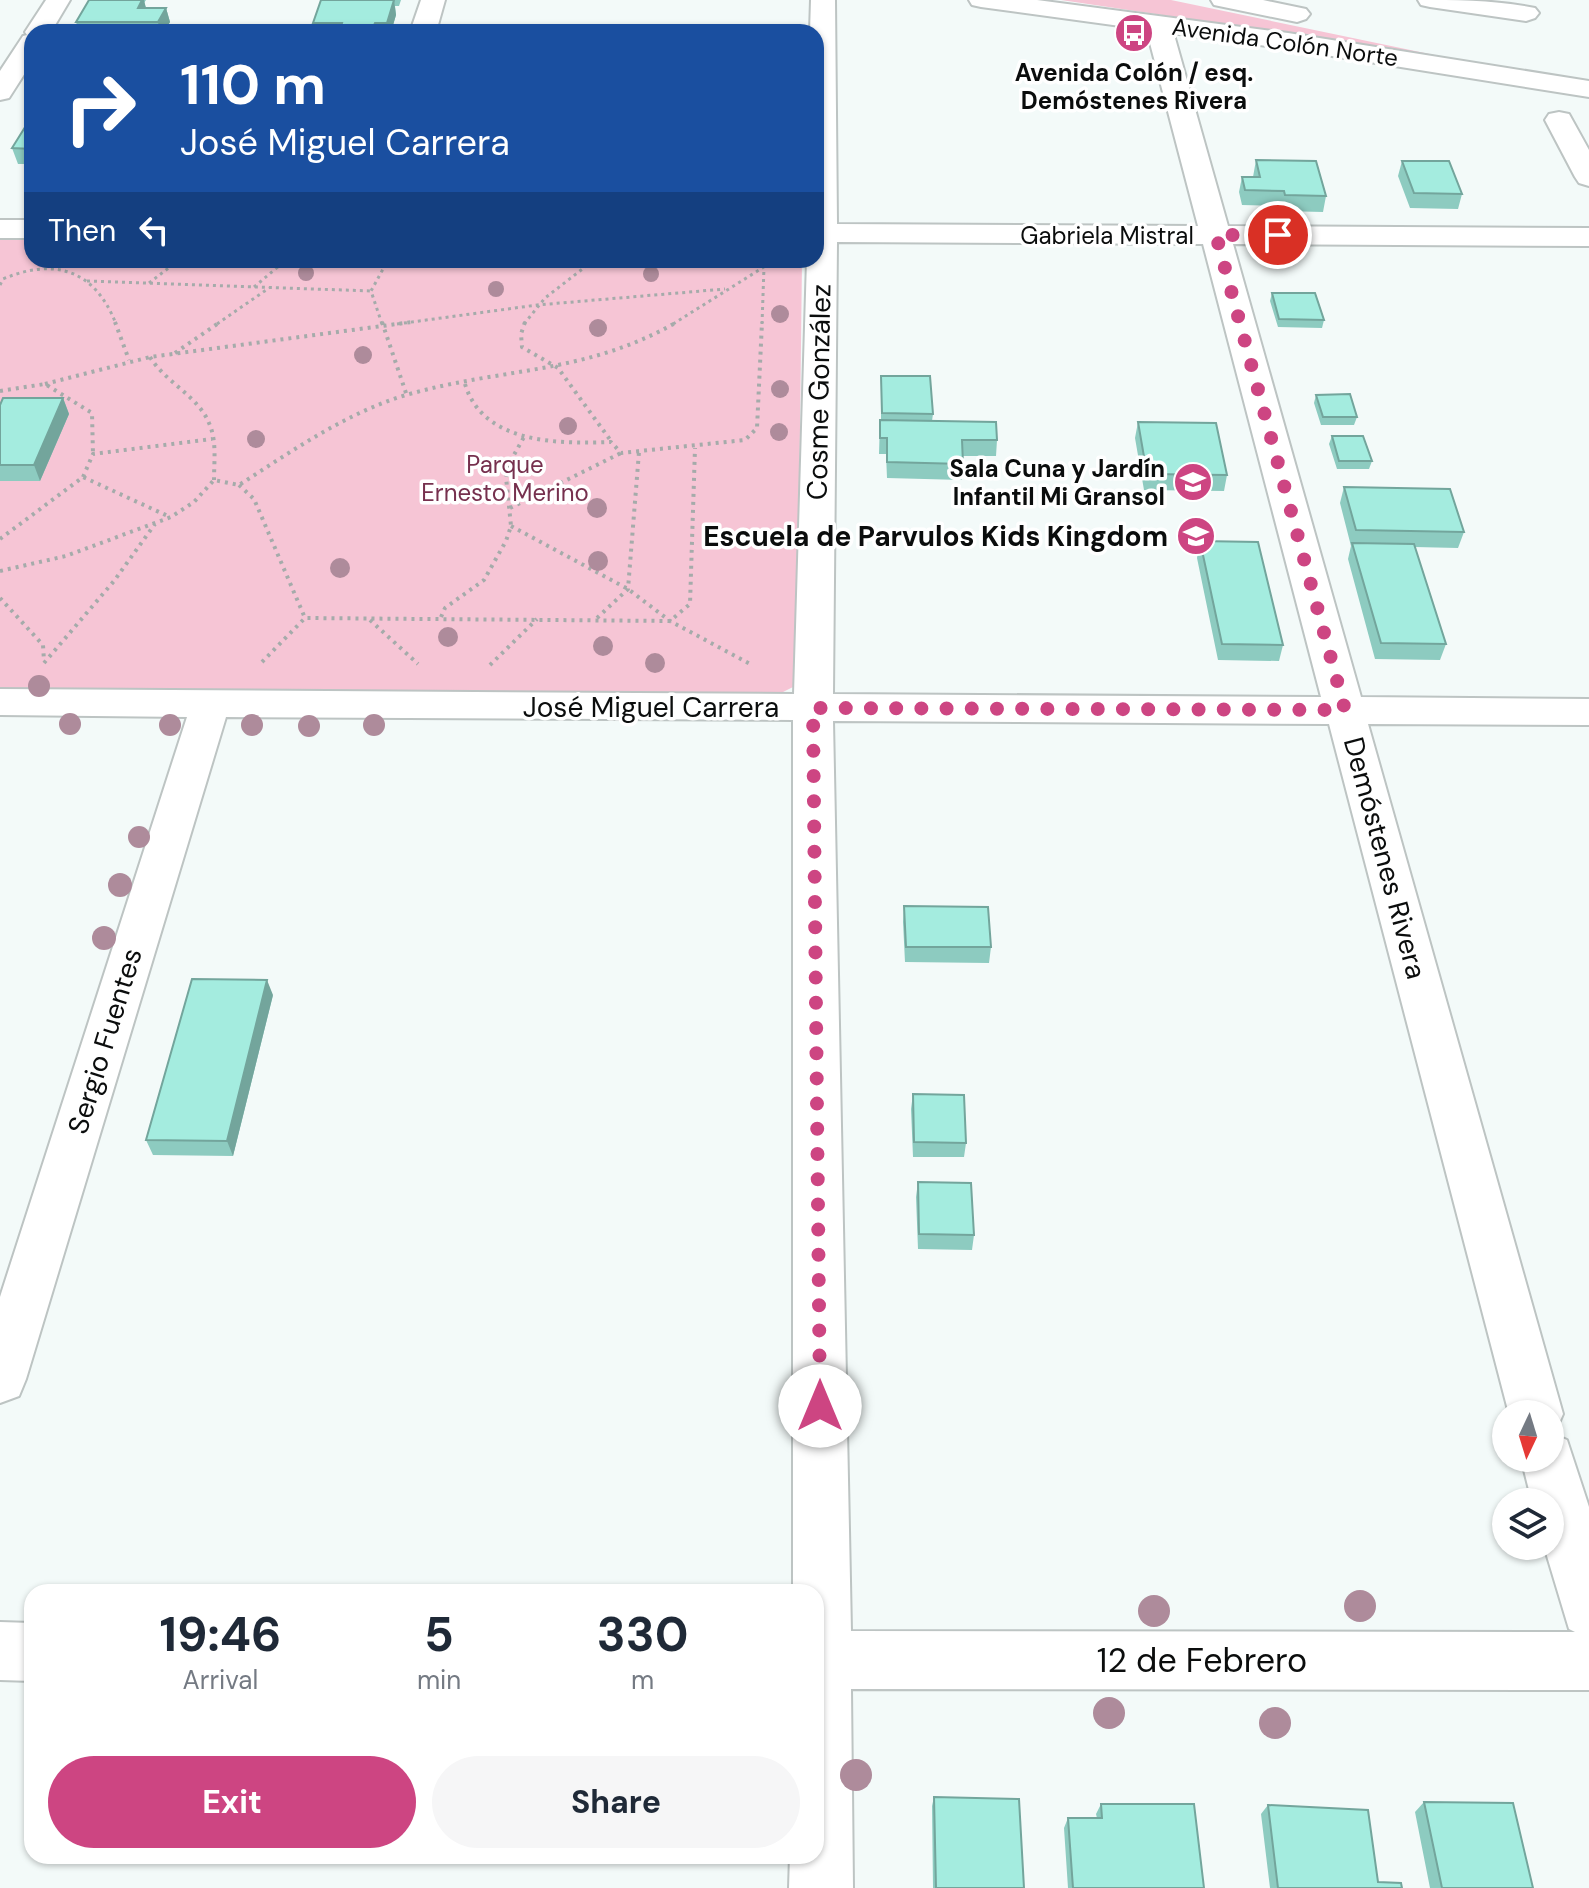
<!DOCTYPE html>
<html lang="en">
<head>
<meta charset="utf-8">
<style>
	body { margin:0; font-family:"DM Sans",sans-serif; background:#f6f6f7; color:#1f2937; height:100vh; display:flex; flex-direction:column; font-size:30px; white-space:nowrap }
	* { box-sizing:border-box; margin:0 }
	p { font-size:26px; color:#747a83 }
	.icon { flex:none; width:44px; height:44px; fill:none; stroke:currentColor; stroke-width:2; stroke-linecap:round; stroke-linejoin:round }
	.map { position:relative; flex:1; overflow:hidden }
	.side { position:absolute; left:24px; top:1584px; width:800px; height:280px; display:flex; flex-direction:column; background:#fff; border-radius:24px; box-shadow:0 2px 6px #0004 }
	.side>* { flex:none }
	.guide { position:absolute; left:24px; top:24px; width:800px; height:244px; border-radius:24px; box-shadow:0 2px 6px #0004; background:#1a4fa0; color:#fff; overflow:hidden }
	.needle { width:52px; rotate:184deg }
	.tools { position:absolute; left:1492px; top:1400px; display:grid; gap:16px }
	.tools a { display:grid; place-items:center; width:72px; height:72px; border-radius:50%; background:#fff; box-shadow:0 2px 6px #0004; font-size:40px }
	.pin { position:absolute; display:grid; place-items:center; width:68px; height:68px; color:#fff; margin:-34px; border:4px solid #fff; border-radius:50%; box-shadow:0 2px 8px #0007 }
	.me { position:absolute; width:88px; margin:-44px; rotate:0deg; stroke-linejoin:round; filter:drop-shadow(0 0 6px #0008) }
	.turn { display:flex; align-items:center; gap:28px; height:168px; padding:0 24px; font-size:36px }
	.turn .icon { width:104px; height:104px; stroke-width:2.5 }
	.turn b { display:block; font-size:56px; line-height:68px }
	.then { display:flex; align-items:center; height:76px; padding:0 24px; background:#0003; gap:16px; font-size:30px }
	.eta { display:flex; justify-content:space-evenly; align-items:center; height:136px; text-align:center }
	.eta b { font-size:48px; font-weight:700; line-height:56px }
	.action { display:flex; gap:16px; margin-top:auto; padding:16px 24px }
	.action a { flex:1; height:92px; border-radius:48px; background:#cd4582; color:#fff; font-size:32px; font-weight:700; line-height:92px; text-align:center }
	.action a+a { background:#f6f6f7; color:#1f2937 }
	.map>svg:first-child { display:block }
	.green { fill:#f6c5d5 }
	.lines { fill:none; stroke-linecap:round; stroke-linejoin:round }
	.minor-casing { stroke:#bdc4c3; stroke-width:4 }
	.major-casing { stroke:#bdc4c3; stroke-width:4 }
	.path-far1 { stroke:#a5abaa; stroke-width:3; stroke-dasharray:3 4; stroke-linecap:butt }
	.path { stroke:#a5abaa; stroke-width:4; stroke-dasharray:3 5; stroke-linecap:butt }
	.minor { fill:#fff; fill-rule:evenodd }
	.major { fill:#fff; fill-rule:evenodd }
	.tree { fill:#ae8b9b }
	.wall { fill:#8dcbc0 }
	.shaded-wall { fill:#73a59c }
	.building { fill:#a4ecdf; stroke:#73a59c; stroke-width:2 }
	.route { stroke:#cd4582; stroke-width:14; stroke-dasharray:0 25.2 }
	.labels { text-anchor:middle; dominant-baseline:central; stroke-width:7; stroke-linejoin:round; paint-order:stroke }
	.far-street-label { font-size:24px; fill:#0b0d0d; stroke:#fff }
	.far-poi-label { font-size:24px; font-weight:bold; fill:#0b0d0d; stroke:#fff }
	.far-park-label { font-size:24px; fill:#76304e; stroke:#fff }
	.street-label { font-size:28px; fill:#0b0d0d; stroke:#fff }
	.poi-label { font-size:28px; font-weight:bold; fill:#0b0d0d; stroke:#fff; text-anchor:end }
	.near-street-label { font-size:34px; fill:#0b0d0d; stroke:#fff }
</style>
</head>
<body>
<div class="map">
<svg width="1589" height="1888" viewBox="0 0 1589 1888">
	<rect width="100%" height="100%" fill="#f3faf9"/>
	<path class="green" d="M1061,0H1171L1439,56Z
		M0,239L32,240V260H802L797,682L793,687L775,696L0,692Z"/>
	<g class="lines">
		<g class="minor-casing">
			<path id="minor" d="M46,0H70L51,32H32V62L9,98L0,100V71L23,36L27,35L25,32Z
				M421,0H445L436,32H410Z
				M811,0H835L837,224L1198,226L1145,24L1149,19H1167L1171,24L1228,226L1589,228V246L1233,244L1361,697L1589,699V725L1368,724L1563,1414L1555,1432L1551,1433L1567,1440L1589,1507V1690L851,1689L853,1888H789L790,1856H816V1592H793V720L226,717L26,1379L19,1396L0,1403V1297L187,717L0,715V689L794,694L807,260H816V32H810ZM837,242L1203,244L1321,697L833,694ZM833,721L1329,724L1509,1414H1550V1458H1521L1532,1502H1550V1546H1544L1569,1629L1575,1632L851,1631Z
				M1418,0C1457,0 1496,0 1535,8L1539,13L1535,18L1526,21L1430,7L1421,5Z
				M1559,112L1569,114L1589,150V186L1579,183L1575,177L1545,120L1549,114Z
				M0,220H32V238H0Z
				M0,1622L32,1623V1681L0,1680Z"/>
		</g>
		<g class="major-casing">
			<path id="major" d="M969,0H1037L1288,33L1589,81V97L1288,49L981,7L972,5Z
				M1211,0H1263L1306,9L1310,14L1306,19L1297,22L1214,5Z"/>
		</g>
		<path class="path-far1" d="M87,281L371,291
			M149,283L179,260
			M0,285L3,279C55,257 95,270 116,324
			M254,287L286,260
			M217,324L269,288
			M382,324L371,291L388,260
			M397,324L537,305L725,289
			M524,324L545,298L594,260
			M673,324L775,260
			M762,324L764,267"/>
		<path class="path" d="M115,322L129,360
			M382,322L407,396
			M525,322L521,334L522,347L558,368L611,441
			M175,353L220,322
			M150,357C165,382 198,396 209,423C217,441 214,461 214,480
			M45,384L150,357L412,322
			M465,384C483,444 558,444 611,442L621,453L745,440L757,428L762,322
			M0,391L45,384L92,413L93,454
			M83,477L93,454L212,439
			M239,485L254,499L305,618
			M510,508L621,453
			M511,526L628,589L670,621L752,665
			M0,539L83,477L170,517
			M0,571L66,556L171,517L194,502L214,480L239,485C292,451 346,413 406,395C503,367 584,375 677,322
			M0,598L43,645L44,661
			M441,617L445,608L484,580L506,541L511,526L506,477L510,462L524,437
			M597,618L628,589L639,452
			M370,620L418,664
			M262,662L305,618L670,621L690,604L695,448
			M44,663L114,581L155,524
			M490,665L537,619"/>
		<use href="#minor" class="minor"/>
		<use href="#major" class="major"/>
	</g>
	<g class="tree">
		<circle cx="306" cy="273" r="8"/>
		<circle cx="651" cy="274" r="8"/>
		<circle cx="496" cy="289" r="8"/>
		<circle cx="780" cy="314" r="9"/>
		<circle cx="598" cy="328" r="9"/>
		<circle cx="363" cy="355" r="9"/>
		<circle cx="780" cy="389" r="9"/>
		<circle cx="568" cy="426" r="9"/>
		<circle cx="779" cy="432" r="9"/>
		<circle cx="256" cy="439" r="9"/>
		<circle cx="597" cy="508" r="10"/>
		<circle cx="598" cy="561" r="10"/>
		<circle cx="340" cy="568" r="10"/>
		<circle cx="448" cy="637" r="10"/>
		<circle cx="603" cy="646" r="10"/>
		<circle cx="655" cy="663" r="10"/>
		<circle cx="39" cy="686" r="11"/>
		<circle cx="70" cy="724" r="11"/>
		<circle cx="170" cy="725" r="11"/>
		<circle cx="252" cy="725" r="11"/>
		<circle cx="374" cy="725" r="11"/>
		<circle cx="309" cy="726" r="11"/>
		<circle cx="139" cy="837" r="11"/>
		<circle cx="120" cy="885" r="12"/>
		<circle cx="104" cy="938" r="12"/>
		<circle cx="1360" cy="1606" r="16"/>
		<circle cx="1154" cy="1611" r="16"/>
		<circle cx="1109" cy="1713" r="16"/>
		<circle cx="1275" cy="1723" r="16"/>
		<circle cx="856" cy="1775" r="16"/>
	</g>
	<path class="wall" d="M89,0H146L144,3L146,8H166L170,22L164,32H79L76,22Z
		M321,0H401L399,6H395L396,15L391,32H314L313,23Z
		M32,116V164H18L12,148Z
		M1256,160L1326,196L1323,212L1282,211L1281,206L1242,205L1239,192L1242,177H1253Z
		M1402,161L1462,194L1458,209L1410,208L1398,176Z
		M1272,293L1324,320L1322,328L1278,327L1270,301Z
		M881,376L933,414L932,421L997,440L996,456H963L962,480L887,478L886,454H879L880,420H881Z
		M1316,395L1357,417L1354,425H1321L1314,403Z
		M63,398L69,414L40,481H0V405Z
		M1138,422L1227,475L1224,491L1144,490L1135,438Z
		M1332,436L1372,461L1369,469H1337L1329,444Z
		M1344,487L1464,532L1458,548L1415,547L1446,644L1440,660L1375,659L1348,559L1351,546L1340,503Z
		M1200,541L1283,645L1279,661L1218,660L1197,558Z
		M904,906L991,947L989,963L905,962L903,922Z
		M273,995L233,1156L153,1155L146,1140Z
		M913,1094L966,1143L964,1157H913L911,1109Z
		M918,1182L974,1235L972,1250L918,1249L916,1197Z
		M934,1797L1024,1888H933L932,1806Z
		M1424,1802L1533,1888H1430L1415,1812Z
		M1101,1804L1204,1888H1068L1064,1828L1068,1818H1097L1096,1814Z
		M1268,1805L1378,1882L1402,1888H1270L1261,1814Z"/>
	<path class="shaded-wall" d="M142,0H144L147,12L138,8Z
		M394,0L396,15L391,32H389L387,23Z
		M166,8L170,22L164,32H160L158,22Z
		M63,398L69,414L40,481L34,465Z
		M267,980L273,995L233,1156L227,1141Z"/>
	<path class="building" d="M89,0H142L138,8H166L158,22H76Z
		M321,0H394L387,23H375L372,30H383V32H339L342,23H313Z
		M32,116V149L12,148Z
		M1256,160L1316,161L1326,196L1285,195L1284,191L1245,190L1242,177H1260Z
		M1402,161H1449L1462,194L1414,193Z
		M1272,293H1315L1324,320L1279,319Z
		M881,376H930L933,414L882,413Z
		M1350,394L1357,417H1323L1316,395Z
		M3,398H63L34,465H0V405Z
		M880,420L996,422L997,440H962L963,464L887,462V438H880Z
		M1138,422L1216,423L1227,475L1147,474Z
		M1332,436H1363L1372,461H1339Z
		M1344,487L1450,489L1464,532L1356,530Z
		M1200,541L1258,542L1283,645L1222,644Z
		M1352,543L1414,544L1446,644L1381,643Z
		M904,906L988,907L991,947H906Z
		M192,979L267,980L227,1141L146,1140Z
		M913,1094L964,1095L966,1143L914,1142Z
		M918,1182L971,1183L974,1235L919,1234Z
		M934,1797L1019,1799L1024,1888H936Z
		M1424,1802L1513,1803L1533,1888H1442Z
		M1101,1804H1194L1204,1888H1073L1068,1818H1102Z
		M1268,1805L1368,1810L1378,1882L1401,1883L1402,1888H1278Z"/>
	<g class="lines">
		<path class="route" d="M820,1406L813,708L1345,710L1216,235H1278"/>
	</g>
	<defs>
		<g id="bus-disc" transform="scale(2)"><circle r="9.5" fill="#cd4582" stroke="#fff"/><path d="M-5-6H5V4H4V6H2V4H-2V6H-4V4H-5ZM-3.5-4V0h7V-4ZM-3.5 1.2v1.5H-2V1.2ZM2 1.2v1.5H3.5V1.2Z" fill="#fff"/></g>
		<g id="school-disc" transform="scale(2)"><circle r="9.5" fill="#cd4582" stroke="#fff"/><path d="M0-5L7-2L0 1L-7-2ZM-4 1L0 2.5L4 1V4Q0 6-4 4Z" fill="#fff"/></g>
	</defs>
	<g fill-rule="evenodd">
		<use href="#bus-disc" x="1134" y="33"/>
		<use href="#school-disc" x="1193" y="482"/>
		<use href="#school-disc" x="1196" y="536"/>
	</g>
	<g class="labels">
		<g class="far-street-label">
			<text transform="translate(1285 42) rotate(8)">Avenida Colón Norte</text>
			<text x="1107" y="235">Gabriela Mistral</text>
		</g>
		<g class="far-poi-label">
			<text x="1134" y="72">Avenida Colón / esq.<tspan x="1134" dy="28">Demóstenes Rivera</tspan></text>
			<text x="1165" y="468" text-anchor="end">Sala Cuna y Jardín<tspan x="1165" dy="28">Infantil Mi Gransol</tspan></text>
		</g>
		<g class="far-park-label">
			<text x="505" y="464">Parque<tspan x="505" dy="28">Ernesto Merino</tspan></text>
		</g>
		<g class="street-label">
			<text transform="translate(819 392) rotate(-89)">Cosme González</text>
			<text x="651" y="707">José Miguel Carrera</text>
			<text transform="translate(1385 858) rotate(75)">Demóstenes Rivera</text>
			<text transform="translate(105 1041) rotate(-73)">Sergio Fuentes</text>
		</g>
		<g class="poi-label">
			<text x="1168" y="536">Escuela de Parvulos Kids Kingdom</text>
		</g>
		<g class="near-street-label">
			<text x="1202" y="1660">12 de Febrero</text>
		</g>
	</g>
</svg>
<div class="tools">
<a><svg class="needle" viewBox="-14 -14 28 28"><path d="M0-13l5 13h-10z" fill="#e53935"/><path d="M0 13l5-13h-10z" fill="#747a83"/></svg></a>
<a><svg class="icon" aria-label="layers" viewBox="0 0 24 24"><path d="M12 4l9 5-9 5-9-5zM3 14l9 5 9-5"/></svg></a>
</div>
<div class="pin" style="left:1278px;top:235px;background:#d93025"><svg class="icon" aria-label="arrive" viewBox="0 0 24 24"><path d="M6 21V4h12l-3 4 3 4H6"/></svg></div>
<svg class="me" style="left:820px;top:1406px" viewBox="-20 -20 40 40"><circle r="19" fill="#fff"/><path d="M0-13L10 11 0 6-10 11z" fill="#cd4582"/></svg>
<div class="guide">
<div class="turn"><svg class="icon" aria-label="right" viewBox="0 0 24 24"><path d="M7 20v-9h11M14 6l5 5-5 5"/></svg><div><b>110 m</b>José Miguel Carrera</div></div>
<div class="then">Then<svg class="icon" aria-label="left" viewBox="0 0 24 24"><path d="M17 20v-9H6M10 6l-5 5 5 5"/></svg></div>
</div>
<section class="side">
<div class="eta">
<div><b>19:46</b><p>Arrival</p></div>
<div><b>5</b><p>min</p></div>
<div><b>330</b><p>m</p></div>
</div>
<div class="action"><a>Exit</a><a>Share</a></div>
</section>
</div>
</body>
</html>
